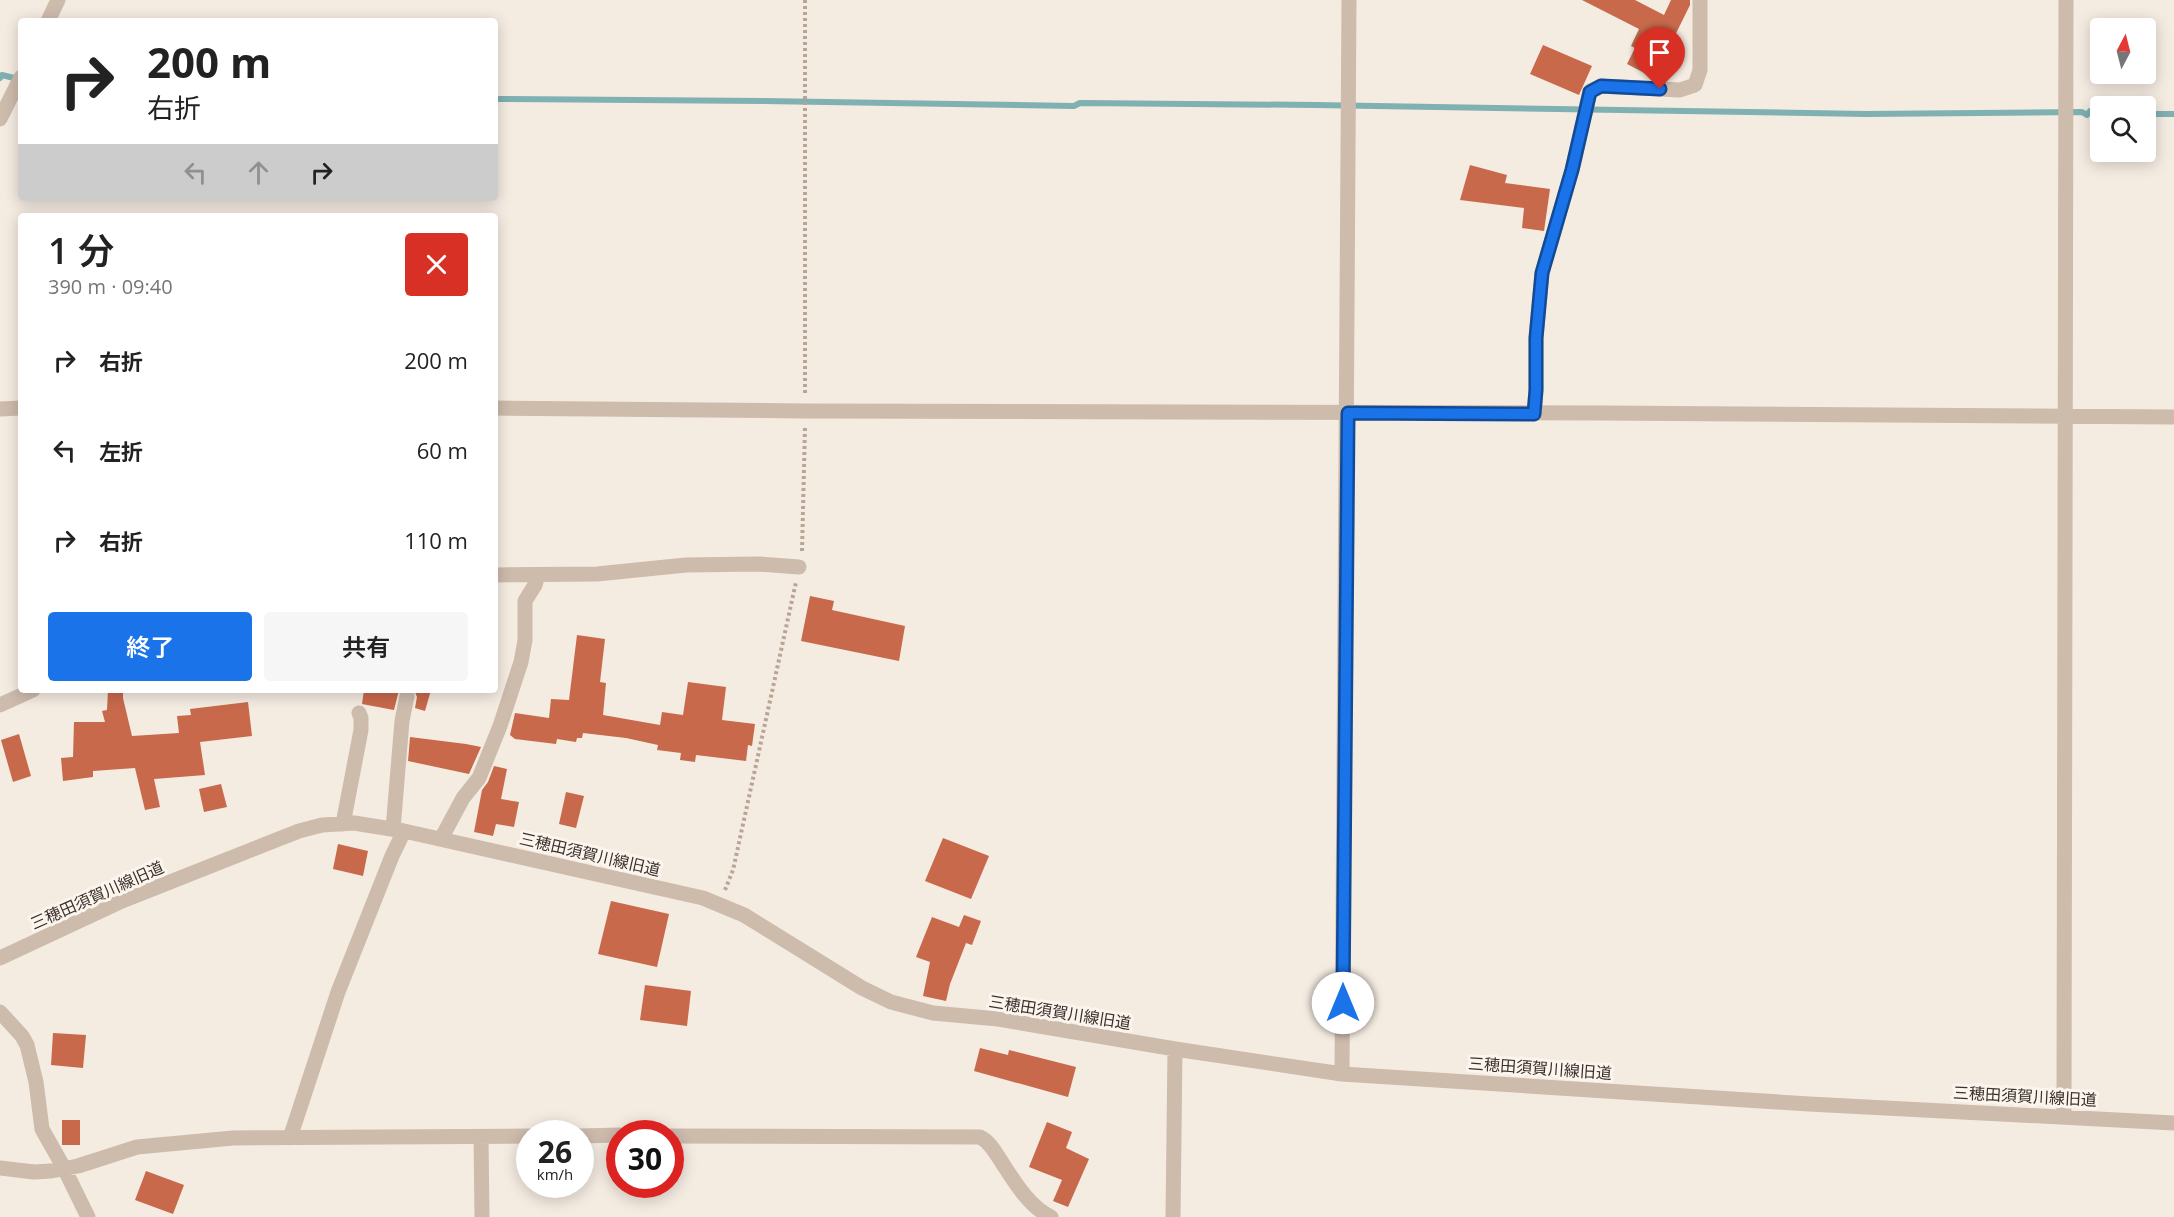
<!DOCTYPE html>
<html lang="ja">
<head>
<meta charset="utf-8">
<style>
	body { margin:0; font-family:"Open Sans","Noto Sans JP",sans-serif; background:#f6f6f6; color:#222; height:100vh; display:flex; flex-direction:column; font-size:22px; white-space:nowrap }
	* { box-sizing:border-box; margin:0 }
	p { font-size:20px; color:#767676 }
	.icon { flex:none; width:33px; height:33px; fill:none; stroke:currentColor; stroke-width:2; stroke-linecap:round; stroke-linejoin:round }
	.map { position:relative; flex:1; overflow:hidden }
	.drawer { position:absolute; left:18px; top:213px; width:480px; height:480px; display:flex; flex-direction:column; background:#fff; border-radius:6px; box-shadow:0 3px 15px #0003 }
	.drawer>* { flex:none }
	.guide { position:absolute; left:18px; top:18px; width:480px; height:183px; border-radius:6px; box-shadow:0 3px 15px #0003; background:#fff; color:#222; overflow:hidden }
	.needle { width:39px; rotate:7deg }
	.buttons { position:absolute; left:2090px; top:18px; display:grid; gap:12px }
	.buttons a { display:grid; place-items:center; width:66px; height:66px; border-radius:6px; background:#fff; box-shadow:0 3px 15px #0003; font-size:30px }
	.speed { position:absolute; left:516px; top:1120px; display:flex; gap:12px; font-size:30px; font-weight:700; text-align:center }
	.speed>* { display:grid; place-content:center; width:78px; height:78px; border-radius:50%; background:#fff; box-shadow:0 3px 15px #0003; line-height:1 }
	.speed small { font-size:15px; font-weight:400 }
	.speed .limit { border:9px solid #d22; background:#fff; color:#111 }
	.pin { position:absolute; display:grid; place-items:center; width:51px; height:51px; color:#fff; margin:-62px -26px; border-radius:50% 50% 50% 0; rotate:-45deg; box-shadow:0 0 6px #0007 }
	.pin .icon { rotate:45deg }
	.me { position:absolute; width:66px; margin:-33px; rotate:0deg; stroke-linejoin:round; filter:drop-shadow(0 0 4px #0008) }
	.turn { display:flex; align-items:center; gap:21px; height:126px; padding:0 30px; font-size:27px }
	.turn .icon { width:78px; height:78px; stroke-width:2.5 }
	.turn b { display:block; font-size:42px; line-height:51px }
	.lanes { display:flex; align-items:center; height:57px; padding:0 30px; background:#0003; justify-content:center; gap:30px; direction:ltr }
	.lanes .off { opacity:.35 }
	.round { display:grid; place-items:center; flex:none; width:63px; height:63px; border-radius:6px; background:#f6f6f6 }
	.overview { display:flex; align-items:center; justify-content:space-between; height:102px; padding:0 30px }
	h1 { font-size:36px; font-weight:600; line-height:45px }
	.cta { display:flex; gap:12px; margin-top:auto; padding:12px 30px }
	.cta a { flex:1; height:69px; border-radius:6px; background:#1a73e8; color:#fff; font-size:24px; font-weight:600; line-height:69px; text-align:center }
	.cta a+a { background:#f6f6f6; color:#222 }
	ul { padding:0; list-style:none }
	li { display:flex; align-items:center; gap:18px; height:90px; padding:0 30px }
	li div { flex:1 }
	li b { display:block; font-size:22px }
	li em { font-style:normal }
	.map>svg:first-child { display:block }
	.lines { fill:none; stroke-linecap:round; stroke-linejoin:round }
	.stream { stroke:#7fb0b2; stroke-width:6 }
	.building { fill:#c8694b }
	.path { stroke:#b9a596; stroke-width:4; stroke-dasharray:3 3; stroke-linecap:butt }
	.minor { stroke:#cdbbac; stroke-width:15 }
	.route-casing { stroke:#114b97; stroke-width:15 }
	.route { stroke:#1a73e8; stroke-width:10 }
	.labels { text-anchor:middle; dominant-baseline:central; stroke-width:6; stroke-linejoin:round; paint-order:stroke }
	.street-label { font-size:16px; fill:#3b302b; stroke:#fbf5ee }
</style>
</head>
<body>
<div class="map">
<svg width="2174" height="1217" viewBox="0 0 2174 1217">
	<rect width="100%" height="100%" fill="#f4ebe1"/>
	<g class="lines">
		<path class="stream" d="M0,78L2,75L18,79
			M495,99L763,101L1074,106L1080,103L1315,105L1866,114L2082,112L2087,115L2090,111L2100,112
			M2145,114H2174"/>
	</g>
	<path class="building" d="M1582,0H1635L1664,15L1671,0H1690V5L1654,78L1627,64L1635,48L1631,46L1639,29Z
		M1543,45L1592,66L1579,95L1530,74Z
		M1470,165L1507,175L1505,183L1550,189L1544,231L1522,228L1524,208L1460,200Z
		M810,596L834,601L832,610L905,626L899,661L801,641Z
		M577,635L605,639L600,682L606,683L603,715L660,725L662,712L683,715L688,682L726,687L722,720L755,724L752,746L748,745L746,761L696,755L695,762L680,760L681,753L657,750L658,745L626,738L583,733L582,738H577L576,742L557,739L556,744L515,739L510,735L515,713L549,718L551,699L569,700Z
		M108,690H123V698L132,736L179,733L177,716L191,715L190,709L248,702L252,736L200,742L205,775L154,779L160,807L145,810L135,768L93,771V777L63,781L61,758L73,757L74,722H105L102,711L107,710Z
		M364,690H399L394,710L362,704Z
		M414,690H431L425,711L415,708L417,697Z
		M19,734L31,776L13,782L1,740Z
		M410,737L466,744L481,747L469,774L408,761Z
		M494,766L507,769L501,799L519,802L514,827L496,824L493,836L474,832L482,790L488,782Z
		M221,784L227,807L204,812L199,789Z
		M566,792L584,796L576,828L559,824Z
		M943,838L989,856L971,899L925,881Z
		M338,844L368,851L363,876L333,869Z
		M611,901L669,914L657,967L598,954Z
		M964,915L981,921L972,945L966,943L950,984L946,1001L923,996L930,962L916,957L932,917L959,927Z
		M645,985L691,991L687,1026L640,1020Z
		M53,1033L86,1035L83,1068L51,1065Z
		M980,1048L1008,1055L1009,1050L1076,1067L1068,1097L974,1071Z
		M62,1120H80V1145H62Z
		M1047,1122L1072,1132L1066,1148L1089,1159L1068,1207L1053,1201L1062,1180L1029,1167Z
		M146,1171L184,1185L173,1214L135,1200Z"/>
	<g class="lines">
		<path class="path" d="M805,0V395
			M802,551L805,427
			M725,890L733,870L796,582"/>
		<path class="minor" d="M48,21L58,0
			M0,119L21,77
			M495,408L805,411L1601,413L2174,417
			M0,409L21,408
			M1534,414L1536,390V338L1542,273L1572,170L1590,91L1601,86L1680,90L1695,85L1700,70V0
			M495,575L597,574L686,565L759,564L799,567
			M0,705L33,690
			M343,824L361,730V718L359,713
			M393,829L402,721L407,696
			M441,839L463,798L479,778L500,726L521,662L525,640V601L535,585L538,575
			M0,958L122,901L299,831L322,825L354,823L404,831L703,898L744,915L862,988L891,1002L933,1013L998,1019L1175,1049L1342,1074L1809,1104L2174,1123
			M0,1012L22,1036L27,1045L36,1082L42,1129L64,1168L88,1217
			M1342,1074L1349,0
			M2064,1115L2066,0
			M580,1136L620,1135
			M670,1136L980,1137C990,1142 995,1152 1001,1161C1014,1181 1029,1207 1051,1217
			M481,1137L482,1217
			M290,1138L338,992L392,856L404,831
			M0,1168L34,1172L51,1171L78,1166L137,1147L233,1138L530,1136
			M1173,1217L1175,1049"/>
	</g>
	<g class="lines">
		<g class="route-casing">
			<path id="route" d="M1343,1003L1348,413L1534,414L1536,390V338L1542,273L1572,170L1590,92L1601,86L1660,89"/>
		</g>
		<use href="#route" class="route"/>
	</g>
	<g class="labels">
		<g class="street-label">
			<text transform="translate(590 854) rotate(13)">三穂田須賀川線旧道</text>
			<text transform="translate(97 895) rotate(-24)">三穂田須賀川線旧道</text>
			<text transform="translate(1060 1012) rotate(9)">三穂田須賀川線旧道</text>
			<text transform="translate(1540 1068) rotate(4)">三穂田須賀川線旧道</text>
			<text transform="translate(2025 1096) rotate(3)">三穂田須賀川線旧道</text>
		</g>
	</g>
</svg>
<div class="buttons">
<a><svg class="needle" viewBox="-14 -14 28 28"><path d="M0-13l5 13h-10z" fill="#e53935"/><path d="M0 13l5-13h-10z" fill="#767676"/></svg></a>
<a><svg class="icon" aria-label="search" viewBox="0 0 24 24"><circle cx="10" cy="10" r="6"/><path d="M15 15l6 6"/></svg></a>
</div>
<div class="speed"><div>26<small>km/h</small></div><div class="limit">30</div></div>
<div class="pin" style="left:1660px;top:89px;background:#d93025"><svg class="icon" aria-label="arrive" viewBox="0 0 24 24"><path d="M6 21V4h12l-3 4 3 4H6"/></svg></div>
<svg class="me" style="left:1343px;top:1003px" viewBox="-20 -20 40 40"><circle r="19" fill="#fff"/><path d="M0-13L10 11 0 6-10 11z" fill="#1a73e8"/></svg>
<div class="guide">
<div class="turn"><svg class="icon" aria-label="right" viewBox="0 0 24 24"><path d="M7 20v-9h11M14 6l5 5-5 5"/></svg><div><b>200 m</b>右折</div></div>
<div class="lanes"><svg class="icon off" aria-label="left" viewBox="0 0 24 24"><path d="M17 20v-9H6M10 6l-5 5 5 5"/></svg><svg class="icon off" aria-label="ahead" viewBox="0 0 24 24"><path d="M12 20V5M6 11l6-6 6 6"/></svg><svg class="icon" aria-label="right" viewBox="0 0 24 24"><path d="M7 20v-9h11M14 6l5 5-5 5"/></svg></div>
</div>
<section class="drawer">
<div class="overview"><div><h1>1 分</h1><p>390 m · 09:40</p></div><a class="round" style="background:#d93025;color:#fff"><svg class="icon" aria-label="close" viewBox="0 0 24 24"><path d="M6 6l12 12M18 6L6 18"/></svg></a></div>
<ul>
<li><svg class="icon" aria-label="right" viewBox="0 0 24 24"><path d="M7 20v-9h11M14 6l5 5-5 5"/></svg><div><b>右折</b></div><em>200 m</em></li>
<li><svg class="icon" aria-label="left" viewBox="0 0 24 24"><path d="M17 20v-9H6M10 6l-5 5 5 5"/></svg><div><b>左折</b></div><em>60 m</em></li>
<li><svg class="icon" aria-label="right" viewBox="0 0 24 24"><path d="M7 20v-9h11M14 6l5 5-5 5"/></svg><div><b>右折</b></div><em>110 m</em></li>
</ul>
<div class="cta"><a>終了</a><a>共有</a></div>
</section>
</div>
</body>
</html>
